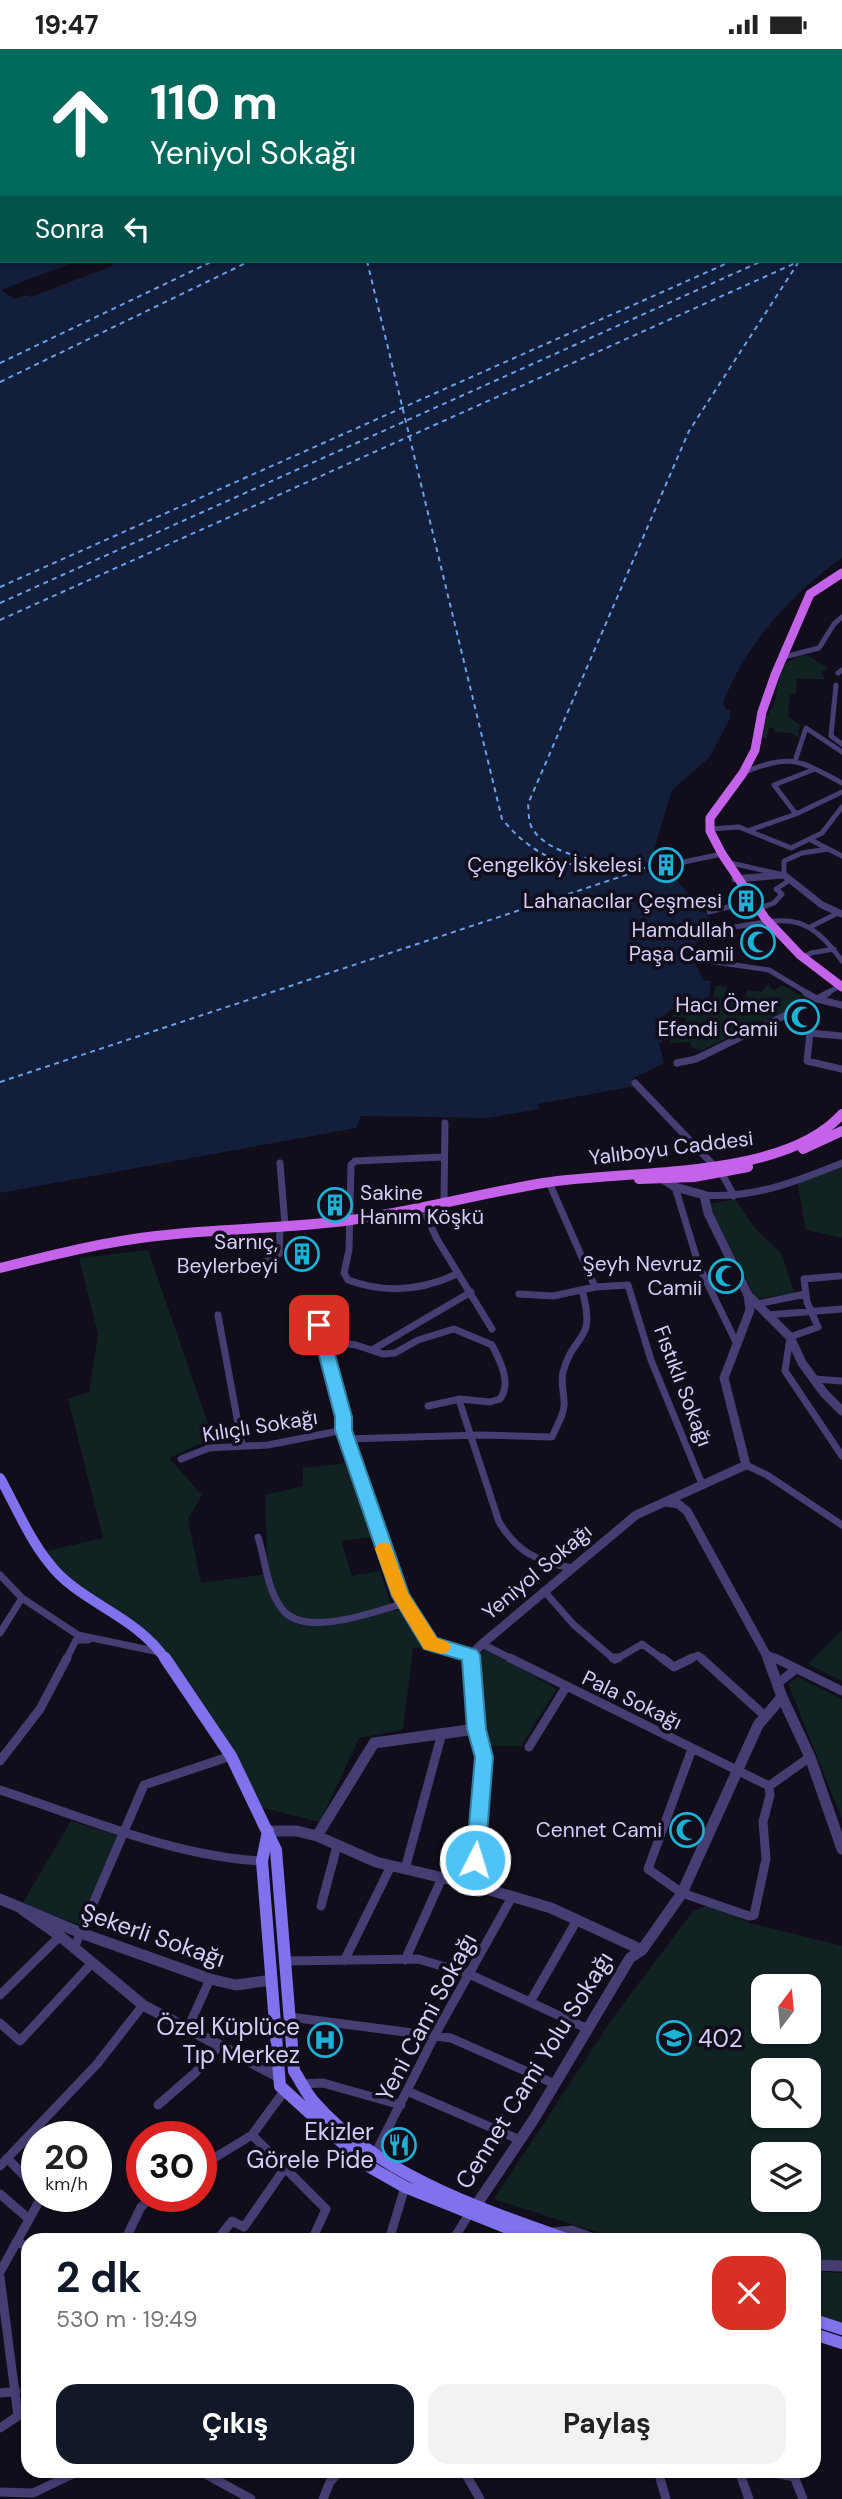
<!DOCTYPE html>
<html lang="tr">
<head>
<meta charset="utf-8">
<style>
	body { margin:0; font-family:"DM Sans",sans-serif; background:#f2f2f2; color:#222; height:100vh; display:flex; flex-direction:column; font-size:26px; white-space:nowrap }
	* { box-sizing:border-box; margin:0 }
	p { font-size:23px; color:#767676 }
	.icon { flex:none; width:38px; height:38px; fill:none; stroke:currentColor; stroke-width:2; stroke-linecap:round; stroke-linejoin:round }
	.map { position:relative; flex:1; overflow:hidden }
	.panel { position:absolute; left:21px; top:2184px; width:800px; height:245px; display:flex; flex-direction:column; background:#fff; border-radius:21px; box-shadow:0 2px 5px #0004 }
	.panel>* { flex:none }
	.hud { position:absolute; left:0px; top:0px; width:844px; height:214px; box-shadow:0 2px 5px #0004; background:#00695c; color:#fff; overflow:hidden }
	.needle { width:46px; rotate:16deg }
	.fabs { position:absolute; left:751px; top:1925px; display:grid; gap:14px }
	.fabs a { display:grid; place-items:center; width:70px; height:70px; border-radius:14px; background:#fff; box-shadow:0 2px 5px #0004; font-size:35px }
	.speed { position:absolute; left:21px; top:2072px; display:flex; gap:14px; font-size:35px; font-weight:700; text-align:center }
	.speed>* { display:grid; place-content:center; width:91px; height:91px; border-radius:50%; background:#fff; box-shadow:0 2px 5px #0004; line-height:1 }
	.speed small { font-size:18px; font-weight:400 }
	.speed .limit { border:10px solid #d22; background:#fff; color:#111 }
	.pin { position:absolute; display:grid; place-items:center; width:60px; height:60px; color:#fff; margin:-30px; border-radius:14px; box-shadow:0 4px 10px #0006 }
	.me { position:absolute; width:77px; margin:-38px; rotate:5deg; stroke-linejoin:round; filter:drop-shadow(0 0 5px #0008) }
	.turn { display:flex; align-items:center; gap:24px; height:147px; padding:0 35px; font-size:32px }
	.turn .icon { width:91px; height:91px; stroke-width:2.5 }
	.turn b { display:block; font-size:49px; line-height:60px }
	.then { display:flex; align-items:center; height:66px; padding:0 35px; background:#0003; gap:14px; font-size:26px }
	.round { display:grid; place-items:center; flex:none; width:74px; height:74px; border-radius:21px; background:#f2f2f2 }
	.overview { display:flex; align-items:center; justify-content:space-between; height:119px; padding:0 35px }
	h1 { font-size:42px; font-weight:700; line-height:52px; color:#111827 }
	.cta { display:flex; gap:14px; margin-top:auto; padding:14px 35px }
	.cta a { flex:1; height:80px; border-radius:21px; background:#111827; color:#fff; font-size:28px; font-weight:700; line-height:80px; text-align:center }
	.cta a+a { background:#f2f2f2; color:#222 }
	.status { display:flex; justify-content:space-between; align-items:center; height:49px; padding:0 35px; background:#fff; direction:ltr }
	.status svg { height:19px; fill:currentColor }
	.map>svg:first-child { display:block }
	.green { fill:#112223; fill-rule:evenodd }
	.water { fill:#121e3a }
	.pier { fill:#110d1a }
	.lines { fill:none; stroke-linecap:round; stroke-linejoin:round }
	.ferry { stroke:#69a2eb; stroke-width:2; stroke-dasharray:5 4.5; stroke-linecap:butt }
	.minor-far3 { stroke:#453e73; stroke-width:4.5 }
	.minor-far2 { stroke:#453e73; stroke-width:5 }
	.minor-far1 { stroke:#453e73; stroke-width:7 }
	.minor { stroke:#453e73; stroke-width:9 }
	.tertiary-far3 { stroke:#453e73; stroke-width:5 }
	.tertiary-far2 { stroke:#453e73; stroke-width:7 }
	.tertiary-far1 { stroke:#453e73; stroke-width:9 }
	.tertiary { stroke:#453e73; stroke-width:11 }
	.secondary-far1 { stroke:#8071ec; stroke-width:10 }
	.secondary { stroke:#8071ec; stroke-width:12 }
	.primary-far2 { stroke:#c463ea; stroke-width:7 }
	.primary-far1 { stroke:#c463ea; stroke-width:9 }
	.primary { stroke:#c463ea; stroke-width:10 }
	.route { fill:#4fc3f7; stroke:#337fa1; stroke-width:2 }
	.slow { fill:#f59e0b }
	.labels { text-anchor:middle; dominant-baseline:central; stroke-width:7; stroke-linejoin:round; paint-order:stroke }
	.poi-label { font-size:21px; fill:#d6cdf8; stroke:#110d1a; text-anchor:end }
	.street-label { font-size:21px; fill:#d6cdf8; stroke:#110d1a }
	.near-street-label { font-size:24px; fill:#d6cdf8; stroke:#110d1a }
	.near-poi-label { font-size:24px; fill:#d6cdf8; stroke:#110d1a; text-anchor:end }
</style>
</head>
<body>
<div class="status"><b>19:47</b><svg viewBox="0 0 49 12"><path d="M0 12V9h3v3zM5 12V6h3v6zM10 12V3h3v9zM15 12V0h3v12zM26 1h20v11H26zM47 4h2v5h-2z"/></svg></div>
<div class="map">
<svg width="842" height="2450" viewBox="0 0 842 2450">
	<rect width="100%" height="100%" fill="#110d1a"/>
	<path class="green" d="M807,606L828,619L821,624L826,630H797L796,644L790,646L788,667L800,676L798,688L791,684L774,683V679H769L767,689H760L763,670C789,652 763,611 807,606Z
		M770,933L769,938L775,941L782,936L809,951L702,1001L692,999L690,993L669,994L672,986L684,985L686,969L672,968L675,962L712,951L716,936L727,938L725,949L744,952L747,941L761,943Z
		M842,1113V1189L806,1181L796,1128Z
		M735,1150L755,1179L782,1205L794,1244L756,1250L709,1155Z
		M148,1201L213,1389L169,1409L202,1446L188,1470L201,1534L268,1525L265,1446L303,1437V1419L345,1414L372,1488L341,1492L352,1527L380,1522L393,1562L414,1559L434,1598L413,1599L403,1681L359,1689L320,1773L259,1758L234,1708L198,1647L159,1595L70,1531L38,1504L103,1489L68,1350L89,1343L98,1285L79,1209Z
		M842,1581V1632L808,1615Z
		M486,1600L557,1640L521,1697H486L476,1608Z
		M798,1628L842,1650V1770L788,1635Z
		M71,1772L120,1787L81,1876L22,1855Z
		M710,1856L750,1874L842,1897V2213L814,2212V2191H621L494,2150L614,1967L693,1862ZM763,1937H808V1983H763ZM763,2021H808V2067H763ZM763,2105H808V2151H763Z
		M814,2222L842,2224V2275L814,2266Z"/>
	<path class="water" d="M645,0H842V509C791,545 746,595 723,654L726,660L730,661V669L709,709L672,741L653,804L656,812L642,814L647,824L668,821L714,874L684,908L694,913L704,931L711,932L709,950L670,961L660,971L663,992L659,994L664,1014L632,1030L635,1037L538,1055L539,1060L488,1069L361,1067L356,1079L0,1144V168L2,212H842V2Z"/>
	<path class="pier" d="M77,212H107L114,216L31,248L26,246L15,250L1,241Z"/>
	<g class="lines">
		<path class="ferry" d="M778,2L781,0
			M367,212L502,770C542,818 580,821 640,819
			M0,314L213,212
			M0,333L250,212
			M0,538L732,212
			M0,554L762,212
			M0,571L800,212
			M645,819C613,814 547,810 531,777C528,770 529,762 528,755L689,382L798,214
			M0,1033L644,820"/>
		<path class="minor-far3" d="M269,0L274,2
			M374,0L377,2
			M30,2L32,0
			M255,2L263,0"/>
		<path class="minor-far2" d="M784,608L819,599L834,575L842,568
			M838,624L842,621
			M836,636L831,687L842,695
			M796,709L806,679L842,703
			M743,724C791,704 799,711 842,734
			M796,765L842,743
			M710,780L739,778L791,799L822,784L842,758
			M750,781L796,765L774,736L815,720
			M811,791L842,807
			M726,813L784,826V812L802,804L828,800
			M674,815L722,805
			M757,860L774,854L782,845L776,840L790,831
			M709,863L752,852
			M812,877L838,864
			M720,880C780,873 802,855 842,912
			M802,909L811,904L834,900
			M694,910L769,921L809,945
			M825,945L840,937"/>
		<path class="minor-far1" d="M806,944L817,950L842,956
			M817,950L828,944
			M810,984L842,987
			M677,1014L696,1010L788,965L810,984L807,1012L842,1020
			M635,1034L722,1125L734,1147
			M443,1108L355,1112L351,1116L349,1201L344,1224L348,1231C386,1245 421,1242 457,1225
			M280,1114L285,1176
			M551,1138L595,1238
			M675,1138L699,1217L736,1293
			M704,1146C753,1150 797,1132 842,1114
			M444,1153L445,1074
			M422,1158L437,1190L492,1280
			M260,1215L279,1205L280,1181
			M839,1227L804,1230L807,1253L818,1278L790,1288L785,1322L842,1407
			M519,1245L553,1247L595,1238L628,1236L651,1311L702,1435
			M757,1255L805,1245
			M218,1266L242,1396
			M767,1266L842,1260
			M319,1276L344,1381L400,1547L431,1595L471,1606
			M324,1292L356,1296L383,1305L395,1304L418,1291L454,1280L492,1296C500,1312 512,1334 500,1350L490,1353L460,1350L428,1357
			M372,1301L471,1243
			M815,1330L842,1332
			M459,1351L499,1473C517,1503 538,1513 572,1519
			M347,1390L480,1386L552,1388C556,1378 563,1368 564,1357C565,1345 560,1335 563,1323C574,1282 597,1295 582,1241
			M181,1410L209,1399L268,1396L344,1381
			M746,1416L767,1426L842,1476
			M258,1488C265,1510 267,1541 282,1560C305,1590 375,1562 405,1554
			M0,1526L22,1549L78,1586L159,1603
			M544,1542L574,1576L615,1611
			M0,1584L22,1549
			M482,1595L514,1611
			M767,1605L779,1611
			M66,1611L76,1591H88
			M615,1611L642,1595L664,1611
			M688,1611L698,1606L703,1611"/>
		<path class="minor" d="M510,1609L769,1737L810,1708
			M613,1609H618
			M662,1609L674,1618L692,1609
			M701,1609L765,1667
			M775,1609L842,1642
			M778,1634L796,1620
			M529,1698L566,1638
			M692,1700L648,1820L682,1844L749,1867L754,1866L766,1810L763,1773L770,1746L769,1737
			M0,1712L40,1660L67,1609
			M0,1741C83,1768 175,1808 262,1812
			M405,1820L442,1684
			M473,1836L484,1708L476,1680
			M321,1857L337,1797
			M74,1899L144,1736L231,1707
			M405,1911L442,1829
			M285,1912L418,1910L469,1925L588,1980
			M344,1912L391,1817
			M0,1946L60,1887
			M530,1953L577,1871
			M290,1968L451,1989L555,2035
			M0,1974L20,1992L92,1914
			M188,1979L210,1930
			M300,2035L323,2034L401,2056
			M407,2042L520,2091
			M158,2056L195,2024L219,1997
			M252,2086L326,2160L312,2191
			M374,2107L437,1982L512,1848
			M7,2109L37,2140
			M0,2117L97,2015L143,1956
			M201,2117L252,2086L285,2041
			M0,2145L29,2170
			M553,2183L572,2181L599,2191
			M125,2191L141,2158L153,2147
			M217,2191L232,2172L244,2178L285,2119
			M389,2191L405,2138
			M453,2191L469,2165
			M16,2193L27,2197L28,2201
			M0,2223L42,2147
			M0,2228L18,2367
			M0,2344L16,2342
			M0,2379L18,2367L28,2365
			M200,2422L251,2450
			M464,2422L480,2450
			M658,2422L666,2450
			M739,2422L749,2450
			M761,2422L795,2428
			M792,2422L803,2450
			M0,2443L33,2444L79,2422
			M323,2450L330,2433L340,2422"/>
		<path class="tertiary-far3" d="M245,0L247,2
			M564,0H603
			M394,2L406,0"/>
		<path class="tertiary-far2" d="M735,830L784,826L822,856L842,865"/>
		<path class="tertiary-far1" d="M748,1246L790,1288L802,1314L824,1344L842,1362
			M666,1453L678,1455L687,1462L769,1611
			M471,1611V1606L482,1595L636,1466L746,1416L724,1329L750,1261L748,1246L708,1164L704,1146L675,1138L663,1130"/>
		<path class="tertiary" d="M768,1609L782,1648L810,1708L842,1800
			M268,1782H297L317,1787L376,1813L473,1836L551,1859L642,1901
			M317,1787L374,1694L476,1680L471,1609
			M0,1850L81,1884L210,1930L236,1936L272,1931
			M23,1861L60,1887L143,1956L279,2028
			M477,2155L534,2070L630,1909L642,1901L682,1844L758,1676L782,1648
			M814,2216L842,2217"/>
		<path class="secondary-far1" d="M0,1429C15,1456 30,1491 49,1514C79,1554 135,1565 166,1611"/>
		<path class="secondary" d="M165,1609L231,1707L276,1801L294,2022C301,2032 306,2045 315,2054C378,2126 481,2160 569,2191
			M268,1782L262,1812L280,2037L368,2117L405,2138L537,2191
			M814,2271L842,2280
			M814,2285L842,2294"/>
		<path class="primary-far2" d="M611,2L616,0"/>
		<path class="primary-far1" d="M842,524L810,545L775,626L762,663L755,701L743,724L710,769V782L722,805L765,869L800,906L842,938"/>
		<path class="primary" d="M803,1100L842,1082
			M639,1130L694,1128L748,1118
			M0,1219C52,1206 103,1193 156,1187C220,1179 286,1180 351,1171C415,1162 479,1145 543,1134C627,1120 782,1132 842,1065"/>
	</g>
	<path class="route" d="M319,1270L327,1276L352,1368V1381L409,1545L437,1589L477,1601L480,1606L486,1680L493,1708L485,1811L482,1817L475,1819L468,1817L466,1811L475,1708L467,1680L462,1611L424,1600L392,1547L335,1381V1368L311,1276Z"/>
	<path class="slow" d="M384,1493L390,1495L408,1544L437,1589L448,1593L451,1598L448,1603L442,1605L424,1600L392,1547L375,1500L378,1495Z"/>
	<defs>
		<g id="building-ring" transform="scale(1.75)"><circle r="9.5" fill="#110d1a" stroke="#1db1d5" stroke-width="1.5"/><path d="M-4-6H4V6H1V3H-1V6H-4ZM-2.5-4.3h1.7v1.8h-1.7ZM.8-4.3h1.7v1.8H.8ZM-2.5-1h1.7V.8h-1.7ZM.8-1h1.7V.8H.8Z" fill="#1db1d5"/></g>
		<g id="mosque-ring" transform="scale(1.75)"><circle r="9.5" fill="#110d1a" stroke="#1db1d5" stroke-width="1.5"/><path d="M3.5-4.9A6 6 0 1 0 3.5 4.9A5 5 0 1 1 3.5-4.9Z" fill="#1db1d5"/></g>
		<g id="school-ring" transform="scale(1.75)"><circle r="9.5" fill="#110d1a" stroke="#1db1d5" stroke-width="1.5"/><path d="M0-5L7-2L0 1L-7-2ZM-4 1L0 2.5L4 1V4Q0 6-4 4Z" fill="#1db1d5"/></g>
		<g id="hospital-ring" transform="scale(1.75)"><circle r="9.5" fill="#110d1a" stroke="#1db1d5" stroke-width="1.5"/><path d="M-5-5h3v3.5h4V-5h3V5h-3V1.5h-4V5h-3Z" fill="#1db1d5"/></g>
		<g id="restaurant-ring" transform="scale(1.75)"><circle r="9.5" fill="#110d1a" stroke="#1db1d5" stroke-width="1.5"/><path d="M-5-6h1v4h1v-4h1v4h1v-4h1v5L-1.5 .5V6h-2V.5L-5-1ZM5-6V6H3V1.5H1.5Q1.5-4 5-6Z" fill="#1db1d5"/></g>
	</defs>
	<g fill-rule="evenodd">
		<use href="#building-ring" x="666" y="816"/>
		<use href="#building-ring" x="746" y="852"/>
		<use href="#mosque-ring" x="758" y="893"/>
		<use href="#mosque-ring" x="802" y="968"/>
		<use href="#building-ring" x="335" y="1156"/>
		<use href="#building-ring" x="302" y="1205"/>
		<use href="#mosque-ring" x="726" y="1227"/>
		<use href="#mosque-ring" x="687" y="1781"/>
		<use href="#school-ring" x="674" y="1989"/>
		<use href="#hospital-ring" x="325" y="1991"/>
		<use href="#restaurant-ring" x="399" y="2096"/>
	</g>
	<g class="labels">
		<g class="poi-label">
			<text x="642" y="816">Çengelköy İskelesi</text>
			<text x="722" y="852">Lahanacılar Çeşmesi</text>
			<text x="734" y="881">Hamdullah<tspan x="734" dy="24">Paşa Camii</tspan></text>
			<text x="778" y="956">Hacı Ömer<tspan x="778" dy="24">Efendi Camii</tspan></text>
			<text x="360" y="1144" text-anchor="start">Sakine<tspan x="360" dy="24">Hanım Köşkü</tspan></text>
			<text x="278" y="1193">Sarnıç,<tspan x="278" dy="24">Beylerbeyi</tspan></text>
			<text x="702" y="1215">Şeyh Nevruz<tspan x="702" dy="24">Camii</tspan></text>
			<text x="662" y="1781">Cennet Cami</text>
		</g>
		<g class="street-label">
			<text transform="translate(671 1099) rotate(-7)">Yalıboyu Caddesi</text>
			<text transform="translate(683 1337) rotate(69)">Fıstıklı Sokağı</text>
			<text transform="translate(260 1377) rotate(-9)">Kılıçlı Sokağı</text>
			<text transform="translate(537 1523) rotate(-40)">Yeniyol Sokağı</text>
			<text transform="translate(632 1651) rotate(26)">Pala Sokağı</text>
		</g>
		<g class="near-street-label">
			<text transform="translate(153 1886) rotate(19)">Şekerli Sokağı</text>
			<text transform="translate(426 1968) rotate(-62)">Yeni Cami Sokağı</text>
			<text transform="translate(534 2021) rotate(-58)">Cennet Cami Yolu Sokağı</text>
		</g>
		<g class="near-poi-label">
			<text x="300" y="1977">Özel Küplüce<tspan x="300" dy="28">Tıp Merkez</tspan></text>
			<text x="698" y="1989" text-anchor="start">402</text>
			<text x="374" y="2082">Ekizler<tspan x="374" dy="28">Görele Pide</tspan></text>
		</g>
	</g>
</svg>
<div class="fabs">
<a><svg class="needle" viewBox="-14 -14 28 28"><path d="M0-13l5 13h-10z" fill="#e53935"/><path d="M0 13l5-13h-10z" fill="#767676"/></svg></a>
<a><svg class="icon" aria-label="search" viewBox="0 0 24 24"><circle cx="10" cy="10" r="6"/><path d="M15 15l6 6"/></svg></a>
<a><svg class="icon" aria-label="layers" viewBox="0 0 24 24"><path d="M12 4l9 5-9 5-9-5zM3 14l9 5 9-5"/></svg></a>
</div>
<div class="speed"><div>20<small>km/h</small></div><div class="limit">30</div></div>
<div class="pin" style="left:319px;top:1276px;background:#d93025"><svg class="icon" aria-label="arrive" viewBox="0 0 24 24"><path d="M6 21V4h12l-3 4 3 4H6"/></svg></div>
<svg class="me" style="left:475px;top:1811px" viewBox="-20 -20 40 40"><circle r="17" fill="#4fc3f7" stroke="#fff" stroke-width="3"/><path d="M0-11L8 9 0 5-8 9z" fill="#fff"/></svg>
<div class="hud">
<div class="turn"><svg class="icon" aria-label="ahead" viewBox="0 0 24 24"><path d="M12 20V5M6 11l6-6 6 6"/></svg><div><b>110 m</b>Yeniyol Sokağı</div></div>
<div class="then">Sonra<svg class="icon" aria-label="left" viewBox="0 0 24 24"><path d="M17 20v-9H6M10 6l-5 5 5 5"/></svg></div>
</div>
<section class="panel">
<div class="overview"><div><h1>2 dk</h1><p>530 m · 19:49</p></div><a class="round" style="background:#d93025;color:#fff"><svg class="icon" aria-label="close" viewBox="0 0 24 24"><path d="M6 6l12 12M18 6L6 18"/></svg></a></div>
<div class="cta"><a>Çıkış</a><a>Paylaş</a></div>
</section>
</div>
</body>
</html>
